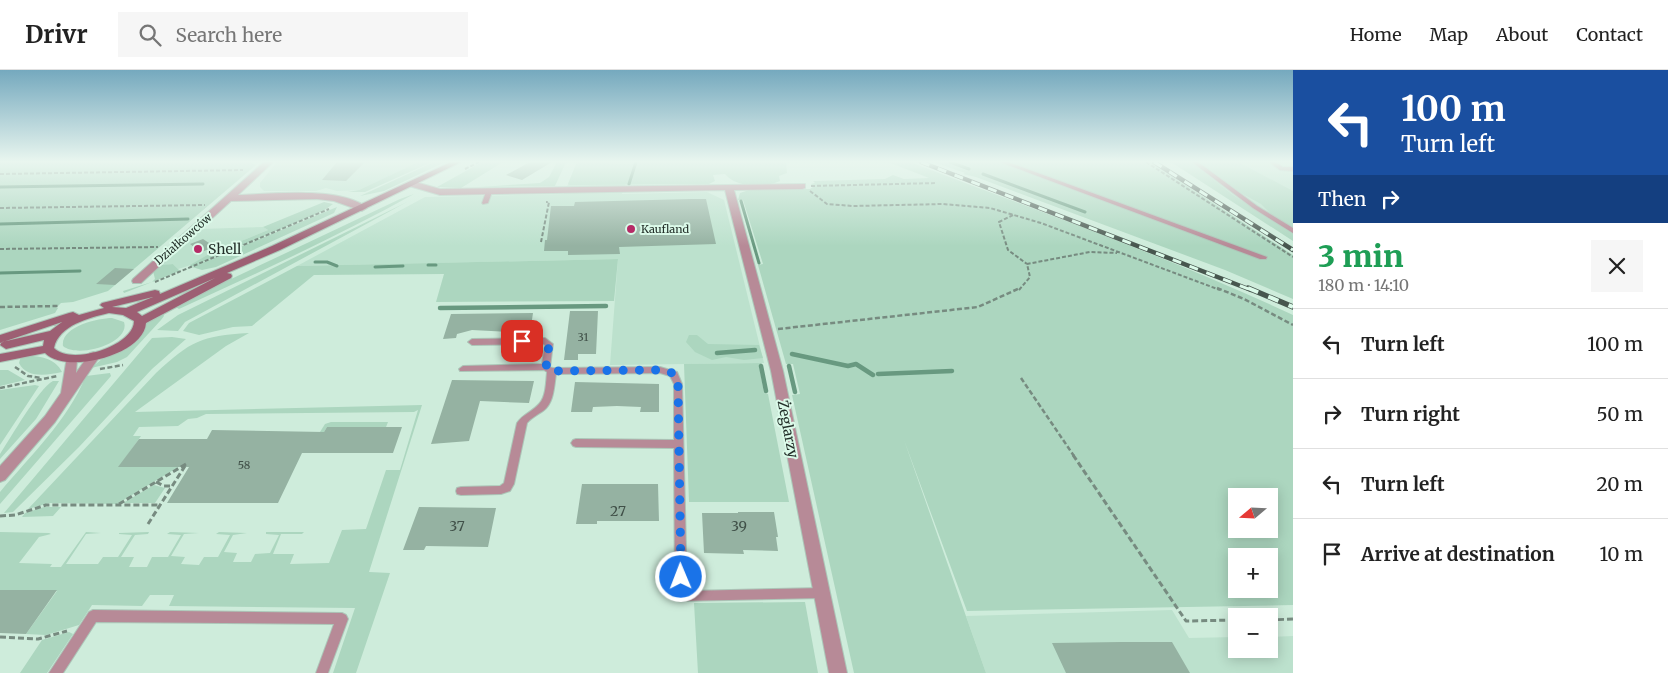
<!DOCTYPE html>
<html lang="en">
<head>
<meta charset="utf-8">
<style>
	body { margin:0; font-family:Merriweather,serif; background:#f6f6f6; color:#222; height:100vh; display:flex; flex-direction:column; font-size:19px; white-space:nowrap }
	* { box-sizing:border-box; margin:0 }
	p { font-size:16px; color:#767676 }
	.icon { flex:none; width:28px; height:28px; fill:none; stroke:currentColor; stroke-width:2; stroke-linecap:round; stroke-linejoin:round }
	.map { position:relative; flex:1; overflow:hidden }
	.details { display:flex; flex-direction:column; background:#fff; width:375px }
	.details>* { flex:none }
	.guide { background:#1a4fa0; color:#fff; overflow:hidden }
	.needle { width:32px; rotate:251deg }
	.tools { position:absolute; left:1228px; top:418px; display:grid; gap:10px }
	.tools a { display:grid; place-items:center; width:50px; height:50px; border-radius:0px; background:#fff; box-shadow:0 2px 12px #0003; font-size:25px }
	.pin { position:absolute; display:grid; place-items:center; width:42px; height:42px; color:#fff; margin:-21px; border-radius:10px; box-shadow:0 2px 8px #0006 }
	.me { position:absolute; width:55px; margin:-28px; rotate:359deg; stroke-linejoin:round; filter:drop-shadow(0 0 4px #0008) }
	.turn { display:flex; align-items:center; gap:18px; height:105px; padding:0 25px; font-size:22px }
	.turn .icon { width:65px; height:65px; stroke-width:2.5 }
	.turn b { display:block; font-size:35px; line-height:42px }
	.then { display:flex; align-items:center; height:48px; padding:0 25px; background:#0003; gap:10px; font-size:19px }
	.round { display:grid; place-items:center; flex:none; width:52px; height:52px; border-radius:0px; background:#f6f6f6 }
	.overview { display:flex; align-items:center; justify-content:space-between; height:85px; padding:0 25px }
	h1 { font-size:30px; font-weight:800; line-height:38px; color:#1e9e55 }
	ul { padding:0; list-style:none }
	li { display:flex; align-items:center; gap:15px; height:70px; padding:0 25px; border-top:1px solid #e0e0e0 }
	li div { flex:1 }
	li b { display:block; font-size:19px }
	li em { font-style:normal }
	header { display:flex; align-items:center; gap:30px; box-sizing:border-box; height:70px; padding:0 25px; background:#fff; border-bottom:1px solid #e0e0e0 }
	header strong { font-size:24px }
	nav { display:flex; gap:28px; margin-inline-start:auto; font-size:18px }
	.search { width:350px; height:45px; background:#f6f6f6; display:flex; align-items:center; gap:12px; box-sizing:border-box; padding:0 18px; border-radius:0px; color:#767676; font-size:19px }
	main { display:flex; flex:1; min-height:0 }
	.map>svg:first-child { display:block }
	.built { fill:#bce1cd }
	.green { fill:#acd6bf; fill-rule:evenodd }
	.lines { fill:none; stroke-linecap:round; stroke-linejoin:round }
	.stream-far1 { stroke:#689980; stroke-width:3 }
	.stream { stroke:#689980; stroke-width:4.5 }
	.building { fill:#95b2a2 }
	.service-casing { stroke:#acc6b8; stroke-width:2 }
	.minor-casing { stroke:#acc6b8; stroke-width:2 }
	.tertiary-casing { stroke:#acc6b8; stroke-width:2 }
	.secondary-casing { stroke:#acc6b8; stroke-width:2 }
	.path-far2 { stroke:#778b80; stroke-width:2; stroke-dasharray:4 2; stroke-linecap:butt }
	.path-far1 { stroke:#778b80; stroke-width:2.5; stroke-dasharray:5 2.5; stroke-linecap:butt }
	.path { stroke:#778b80; stroke-width:3; stroke-dasharray:6 3; stroke-linecap:butt }
	.service { fill:#b78a97; fill-rule:evenodd }
	.minor { fill:#b78a97; fill-rule:evenodd }
	.tertiary { fill:#b78a97; fill-rule:evenodd }
	.secondary { fill:#9d5f73; fill-rule:evenodd }
	.rail-far1-casing { stroke:#47564e; stroke-width:4.5 }
	.rail-casing { stroke:#47564e; stroke-width:5.5 }
	.rail-far1 { stroke:#dbfae9; stroke-width:3; stroke-dasharray:9; stroke-linecap:butt }
	.rail { stroke:#dbfae9; stroke-width:4; stroke-dasharray:11; stroke-linecap:butt }
	.route { stroke:#1a73e8; stroke-width:9; stroke-dasharray:0 16.2 }
	.poi-dot { fill:#b62b67; stroke:#dbfae9; stroke-width:2 }
	.labels { text-anchor:middle; dominant-baseline:central; stroke-width:4; stroke-linejoin:round; paint-order:stroke }
	.far-poi-label { font-size:11px; fill:#24302a; stroke:#dbfae9; text-anchor:start }
	.far-street-label { font-size:11px; fill:#24302a; stroke:#dbfae9 }
	.number-label { font-size:11px; fill:#405048 }
	.poi-label { font-size:14px; fill:#24302a; stroke:#dbfae9; text-anchor:start }
	.street-label { font-size:14px; fill:#24302a; stroke:#dbfae9 }
	.near-number-label { font-size:14px; fill:#405048 }
</style>
</head>
<body>
<header>
<strong>Drivr</strong>
<div class="search"><svg class="icon" aria-label="search" viewBox="0 0 24 24"><circle cx="10" cy="10" r="6"/><path d="M15 15l6 6"/></svg>Search here</div>
<nav><a>Home</a><a>Map</a><a>About</a><a>Contact</a></nav>
</header>
<main>
<div class="map">
<svg width="1293" height="603" viewBox="0 0 1293 603">
	<rect width="100%" height="100%" fill="#ceecdb"/>
	<path class="built" d="M277,92H418L359,120L337,121L326,118L316,121H264L260,117V113Z
		M577,92H633L622,124L707,122L724,130L764,293L610,295L618,189L297,196L425,127L564,124Z
		M1173,92H1293V166Z
		M263,157L268,160L209,184L191,195L178,199L173,194L159,196L200,159Z
		M1172,540L1189,568L1236,567V579H1269V567L1293,566V603H986L966,546Z"/>
	<path class="green" d="M0,92H249L256,95L108,221L73,232L61,233L56,238H58L55,243L0,260Z
		M418,92H432L365,122H348L359,120Z
		M434,92H445L384,121L360,126Z
		M482,92H503L461,118L437,117Z
		M557,92H566L555,116L479,117L540,113L549,107Z
		M577,92L632,94L633,92H786L787,103L779,106L780,111C764,118 736,118 725,104L713,105L715,111L709,114L570,115L568,114Z
		M888,92H910C1038,141 1169,187 1293,245V535L967,541L904,370L986,603H854L792,325L800,324L793,294H786L758,195L763,194L743,130H738L740,123L749,120L810,119L813,117L811,114L815,113L813,111L885,109L893,105L904,109L929,108ZM1236,426H1269V459H1236ZM1236,486H1269V519H1236Z
		M934,92H1150L1293,185V229L1225,200L976,107L963,104L965,103Z
		M1171,92H1191L1233,125L1293,164V171Z
		M1199,92H1238L1293,121V159L1276,149L1261,134L1232,118Z
		M414,124C338,166 258,203 179,239L174,236L400,129Z
		M324,132L333,134L323,141L191,197L190,195L209,184L268,160L263,157Z
		M407,132L185,252L178,261L157,260L178,245Z
		M337,137L334,143L216,197L202,200L192,197Z
		M618,189L614,231L436,232L444,204L314,205L252,256L233,257L199,265L183,261L189,253L297,196Z
		M173,194L180,201L124,223L123,221L152,212L155,209L153,201L162,195Z
		M163,243L164,246L161,250L127,287L117,292L91,298L149,250Z
		M112,248L124,252C131,273 78,289 63,276C60,257 98,248 112,248Z
		M249,263L226,276L135,342L422,335L369,502L390,503L356,603H333L355,538L169,536L174,525H150L142,536L92,535L79,555L46,565L26,564L57,521L0,520V462L49,463L51,464L39,467L19,493L52,494L50,497H61L86,462L101,463L86,464L66,494H98L103,487H118L132,465L119,464V463L149,462L148,464L135,465L121,487H134L129,497H147L152,487H168L181,465L167,464L170,462L199,463L184,464L171,486L185,487L181,494L199,495L204,487H218L230,465L216,464L219,462L247,463L233,465L224,482L237,483L233,492H251L255,484L270,483L279,465L266,464V462H304L302,464H281L273,484H294L290,494L329,493L342,460L366,459L386,400H400L418,340L414,342L206,344L197,348L188,349L178,356L139,357L133,366H141L119,397H168L172,392L185,393L117,434L49,433L28,439L156,303C191,271 200,266 249,263Z
		M689,265H697L708,274L759,275L763,288L744,290L726,287L712,290L695,282L686,272Z
		M172,267L186,269L152,299L79,377L13,442L4,443L152,268Z
		M21,286C36,285 55,287 62,302C48,305 27,309 19,293Z
		M761,293L762,294L759,295L764,323L768,324L789,432H689L684,294Z
		M0,300H8L25,310L0,316Z
		M110,303L111,306L0,434V422C31,385 67,351 86,306Z
		M53,311H59L36,349L0,389V384C10,369 39,318 53,311Z
		M35,315L39,316L0,375V320Z
		M331,352H388L386,357H327L324,362H320L325,354Z
		M154,415L165,418L155,433H123Z
		M44,437H61L53,446L22,447L25,443Z
		M805,532L818,603H698L694,533Z
		M69,562L73,564L47,603H20L42,570Z"/>
	<g class="lines">
		<path class="stream-far1" d="M950,92L969,99
			M983,104L1085,142
			M629,114L636,92
			M0,117L203,114
			M741,131L759,193
			M0,154L188,149
			M315,192H327L337,196
			M428,195H436
			M375,197L403,196
			M0,203L80,201"/>
		<path class="stream" d="M440,238L606,236
			M717,283L755,280
			M792,284L848,296L856,294L873,305
			M761,296L766,321
			M789,296L795,322
			M878,304L952,301"/>
	</g>
	<path class="building" d="M337,92H365L346,111L322,110Z
		M530,92H552L522,110L506,105Z
		M691,129H706L716,174L619,177L620,184L568,185V181H544L545,170H547L551,136H574L575,132Z
		M203,169L215,177L201,182L190,174Z
		M115,198L134,199L115,215L96,214Z
		M570,241H598L596,284H578V290H564Z
		M533,243L530,263L472,260L457,264L456,268L443,269L451,244Z
		M452,310L534,311L529,333L480,331L469,371L431,374Z
		M575,312L659,314V342H640L641,337L617,336L593,337L592,342H571Z
		M327,357H402L393,383H302L278,433H167L189,397H118L139,369H207L212,360L324,362Z
		M582,414H658L659,451H597V454H576Z
		M419,437L496,438L488,477L426,476L424,480H403Z
		M738,442H774L778,467H776L778,481L743,480L744,484L704,483L702,443H738Z
		M0,520H57L26,564L0,563Z
		M1121,572H1172L1190,603H1066L1052,573Z"/>
	<g class="lines">
		<g class="service-casing">
			<path id="service" d="M1000,92H1008L1267,187L1266,189H1260Z
				M1192,92H1198L1257,136L1293,158V163L1253,138Z
				M1269,92H1275L1283,97H1293V101L1280,100Z
				M489,120L492,122L488,133L483,134L482,133L486,122Z
				M545,268L553,274L550,297L553,298L660,297L677,302L682,314L687,521L821,518L825,519L827,523L825,527L821,528L681,531L677,530L675,526L674,378L576,377L573,376L571,373L573,370L576,369L674,370V314L670,306L660,303L556,304C554,317 554,333 543,341C537,345 531,348 527,353L514,414L510,421L501,424L461,425L457,424L456,421L457,418L461,417L500,416L504,413L517,353C523,344 532,342 539,334C546,327 546,312 547,302L544,300L460,301L459,299L463,296L542,294L545,275L543,274L472,275L468,272L472,269Z
				M93,540L342,543L346,545L348,549L328,603H316L334,554L96,552L63,603H49L89,542Z"/>
		</g>
		<g class="minor-casing">
			<path id="minor" d="M264,92H273L238,125C270,124 342,116 367,138L362,141L334,131L317,129L231,131L141,213H133L132,211L133,209Z
				M412,111L440,119L805,114V118L802,119L734,120L783,301L847,603H829L771,301L725,120L440,125L409,116L408,114Z"/>
		</g>
		<g class="tertiary-casing">
			<path id="tertiary" d="M94,282L100,286L55,352L5,410L0,412V396L45,346L61,323L67,287L71,286L77,290L76,303L90,283Z"/>
		</g>
		<g class="secondary-casing">
			<path id="secondary" d="M451,92H461L280,180L227,203L231,204L232,206L231,208L146,253C144,285 66,305 45,283L0,292V284L43,276L44,270L6,279L0,275L2,272L50,261L62,252L0,273V265L69,243L73,242L79,245L104,238L100,235L102,233L155,220L159,221L160,224L272,176ZM215,208L142,246L137,242ZM153,227L126,238L112,237ZM109,243L123,245L134,251C134,276 71,296 54,278C59,255 89,248 109,243Z"/>
		</g>
		<path class="path-far2" d="M1146,92L1293,187
			M465,99L479,92
			M0,104L243,100
			M811,116L937,113
			M810,121L827,134L853,136L943,134L990,138L1041,153L1220,220
			M0,138L205,135
			M1013,145L999,152L1008,180L1027,194
			M541,172L549,132H546
			M0,179L158,177
			M155,212L329,139
			M1019,220L1030,207L1027,194L1090,182L1117,183"/>
		<path class="path-far1" d="M1217,218L1244,229L1293,255
			M0,237L58,236
			M778,259L978,237L1020,218
			M15,297L28,306L42,308
			M100,299L123,295
			M1021,308L1074,386
			M0,318L57,306"/>
		<path class="path" d="M1073,385L1186,551L1236,550
			M156,412L164,416H172
			M119,434L186,394
			M0,446L15,445L46,435H160
			M148,454L185,396
			M1269,550L1293,549
			M0,567L38,569L67,561"/>
		<use href="#service" class="service"/>
		<use href="#minor" class="minor"/>
		<use href="#tertiary" class="tertiary"/>
		<use href="#secondary" class="secondary"/>
		<g class="rail-far1-casing">
			<path id="rail-far1" d="M921,92L1251,220
				M1154,92L1293,180"/>
		</g>
		<g class="rail-casing">
			<path id="rail" d="M1248,218L1293,237"/>
		</g>
		<use href="#rail-far1" class="rail-far1"/>
		<use href="#rail" class="rail"/>
	</g>
	<linearGradient id="sky" x2="0" y2="1"><stop stop-color="#75a9be"/><stop offset="0.52" stop-color="#e9f6ef"/><stop offset="1" stop-color="#e9f6ef" stop-opacity="0"/></linearGradient>
	<rect width="1293" height="176" fill="url(#sky)"/>
	<g class="lines">
		<path class="route" d="M522,271L545,272L549,274L546,298L552,301L660,300L668,301L674,304L678,314L681,507"/>
	</g>
	<g class="poi-dot">
		<circle cx="631" cy="159" r="5"/>
		<circle cx="198" cy="179" r="5"/>
	</g>
	<g class="labels">
		<g class="far-poi-label">
			<text x="641" y="159">Kaufland</text>
		</g>
		<g class="far-street-label">
			<text transform="translate(183 169) rotate(-41)">Działkowców</text>
		</g>
		<g class="number-label">
			<text x="583" y="267">31</text>
			<text x="244" y="395">58</text>
		</g>
		<g class="poi-label">
			<text x="208" y="179">Shell</text>
		</g>
		<g class="street-label">
			<text transform="translate(788 359) rotate(79)">Żeglarzy</text>
		</g>
		<g class="near-number-label">
			<text x="618" y="441">27</text>
			<text x="457" y="456">37</text>
			<text x="739" y="456">39</text>
		</g>
	</g>
</svg>
<div class="tools">
<a><svg class="needle" viewBox="-14 -14 28 28"><path d="M0-13l5 13h-10z" fill="#e53935"/><path d="M0 13l5-13h-10z" fill="#767676"/></svg></a>
<a>+</a>
<a>−</a>
</div>
<div class="pin" style="left:522px;top:271px;background:#d93025"><svg class="icon" aria-label="arrive" viewBox="0 0 24 24"><path d="M6 21V4h12l-3 4 3 4H6"/></svg></div>
<svg class="me" style="left:681px;top:507px" viewBox="-20 -20 40 40"><circle r="17" fill="#1a73e8" stroke="#fff" stroke-width="3"/><path d="M0-11L8 9 0 5-8 9z" fill="#fff"/></svg>
</div>
<section class="details">
<div class="guide">
<div class="turn"><svg class="icon" aria-label="left" viewBox="0 0 24 24"><path d="M17 20v-9H6M10 6l-5 5 5 5"/></svg><div><b>100 m</b>Turn left</div></div>
<div class="then">Then<svg class="icon" aria-label="right" viewBox="0 0 24 24"><path d="M7 20v-9h11M14 6l5 5-5 5"/></svg></div>
</div>
<div class="overview"><div><h1>3 min</h1><p>180 m · 14:10</p></div><a class="round"><svg class="icon" aria-label="close" viewBox="0 0 24 24"><path d="M6 6l12 12M18 6L6 18"/></svg></a></div>
<ul>
<li><svg class="icon" aria-label="left" viewBox="0 0 24 24"><path d="M17 20v-9H6M10 6l-5 5 5 5"/></svg><div><b>Turn left</b></div><em>100 m</em></li>
<li><svg class="icon" aria-label="right" viewBox="0 0 24 24"><path d="M7 20v-9h11M14 6l5 5-5 5"/></svg><div><b>Turn right</b></div><em>50 m</em></li>
<li><svg class="icon" aria-label="left" viewBox="0 0 24 24"><path d="M17 20v-9H6M10 6l-5 5 5 5"/></svg><div><b>Turn left</b></div><em>20 m</em></li>
<li><svg class="icon" aria-label="arrive" viewBox="0 0 24 24"><path d="M6 21V4h12l-3 4 3 4H6"/></svg><div><b>Arrive at destination</b></div><em>10 m</em></li>
</ul>
</section>
</main>
</body>
</html>
